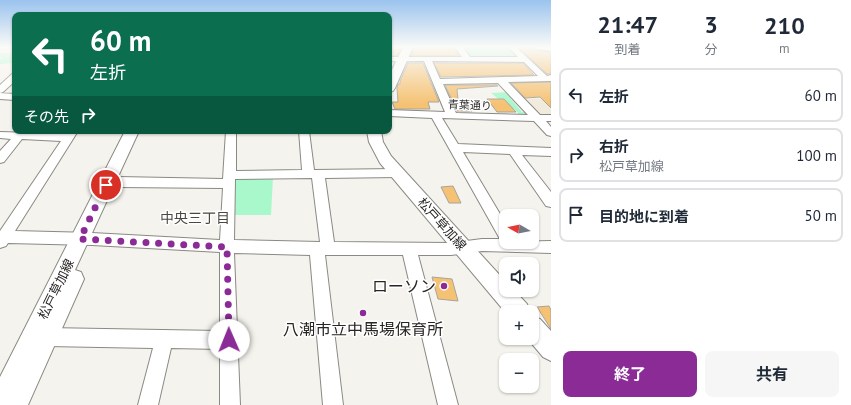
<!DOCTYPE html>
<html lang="ja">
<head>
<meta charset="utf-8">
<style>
	body { margin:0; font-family:"PT Sans","Noto Sans JP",sans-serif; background:#f6f6f7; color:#1f2937; height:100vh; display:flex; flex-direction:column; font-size:15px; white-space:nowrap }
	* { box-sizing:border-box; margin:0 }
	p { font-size:13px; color:#747a83 }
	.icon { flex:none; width:22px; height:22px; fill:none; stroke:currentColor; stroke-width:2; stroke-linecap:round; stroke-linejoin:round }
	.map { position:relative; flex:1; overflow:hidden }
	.details { display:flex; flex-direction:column; background:#fff; width:300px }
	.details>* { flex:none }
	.guide { position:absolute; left:12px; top:12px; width:380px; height:122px; border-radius:8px; box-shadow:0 1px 3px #0004; background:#0b6e4f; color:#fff; overflow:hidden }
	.needle { width:26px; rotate:279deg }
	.buttons { position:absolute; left:499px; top:209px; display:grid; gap:8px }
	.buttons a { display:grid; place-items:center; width:40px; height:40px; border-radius:8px; background:#fff; box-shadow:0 1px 3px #0004; font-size:20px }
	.pin { position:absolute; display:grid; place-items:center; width:34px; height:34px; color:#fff; margin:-17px; border:2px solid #fff; border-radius:50%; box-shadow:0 1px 4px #0007 }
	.me { position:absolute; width:44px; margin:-22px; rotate:359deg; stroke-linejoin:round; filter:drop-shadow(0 0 3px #0008) }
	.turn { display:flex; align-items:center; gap:14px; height:84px; padding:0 12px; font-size:18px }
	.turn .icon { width:52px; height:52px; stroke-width:2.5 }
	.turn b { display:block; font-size:28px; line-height:34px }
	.then { display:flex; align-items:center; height:38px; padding:0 12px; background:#0003; gap:8px; font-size:15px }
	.eta { display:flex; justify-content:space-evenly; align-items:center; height:68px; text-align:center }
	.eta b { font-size:24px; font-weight:700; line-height:28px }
	.button { display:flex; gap:8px; margin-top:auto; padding:8px 12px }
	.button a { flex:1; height:46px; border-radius:8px; background:#8b2c96; color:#fff; font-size:16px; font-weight:700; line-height:46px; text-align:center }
	.button a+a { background:#f6f6f7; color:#1f2937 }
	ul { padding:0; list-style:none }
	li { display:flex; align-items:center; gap:12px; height:54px; margin:0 8px 6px; padding:0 4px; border:2px solid #e0e1e3; border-radius:8px }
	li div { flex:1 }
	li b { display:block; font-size:15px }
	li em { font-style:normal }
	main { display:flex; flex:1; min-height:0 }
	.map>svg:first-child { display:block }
	.built { fill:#f0ebdd }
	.green { fill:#a8f8cc }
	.building { fill:#f5c274; stroke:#a7a49e }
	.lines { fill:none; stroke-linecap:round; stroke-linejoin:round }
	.minor-casing { stroke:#8b8983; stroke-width:2 }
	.major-casing { stroke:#8b8983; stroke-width:2 }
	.minor { fill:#fff; fill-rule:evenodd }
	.major { fill:#fff; fill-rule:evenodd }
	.route { stroke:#8b2c96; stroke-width:7; stroke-dasharray:0 12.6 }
	.poi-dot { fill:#8b2c96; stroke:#fff; stroke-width:1.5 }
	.labels { text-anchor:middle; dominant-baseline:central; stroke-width:3; stroke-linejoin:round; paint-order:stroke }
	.far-street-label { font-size:11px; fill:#272624; stroke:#fff }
	.street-label { font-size:13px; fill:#272624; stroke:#fff }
	.neighbourhood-label { font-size:14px; fill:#4a4843; stroke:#fff }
	.near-poi-label { font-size:16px; fill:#272624; stroke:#fff; text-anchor:end }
</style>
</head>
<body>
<main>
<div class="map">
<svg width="551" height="405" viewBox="0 0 551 405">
	<rect width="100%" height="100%" fill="#f5f3ed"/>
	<path class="built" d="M551,98V114H538L523,99Z"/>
	<path class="green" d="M460,47H509L521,58L468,57Z
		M15,49L14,63L0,64V60L2,57H0V53H9Z
		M509,92L515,98H510L522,112H528L530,114H519L514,109H506L501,101L491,93Z
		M236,177H273L271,215H233V180Z"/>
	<path class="building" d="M389,47H400L401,48L397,56H389Z
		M414,47H454L459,56H411Z
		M518,47H531L536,50L551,52V74H547Z
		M408,63H423L439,102H428L430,109H395L392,102H398L397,88L398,84H400V81Z
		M434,63H523L534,75L441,77Z
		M551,82V108L540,97L525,98L511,83Z
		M445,85H497L498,86L457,89L458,100L464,99L472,111H457Z
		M487,99H504L516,112H497Z
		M453,186L461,203H449L441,187Z
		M432,277L452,279L458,301L438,299Z
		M549,306L551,310V329L537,307Z"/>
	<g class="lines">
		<g class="minor-casing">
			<path id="minor" d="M455,47H463L470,57H518L508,47H516L547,76L551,75V81L508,82L540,115H551V121H546L551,127V136L547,135L534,121L442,118L458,144L551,148V156L522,155L551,192V207L546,206L510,154L463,152L506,224V242L551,241V253L482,251L451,255H418L458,405H438L403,255H325L343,405H323L310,255L234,253L240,405H220V349L171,348L158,405H138L153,348L47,346L41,343L38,337L41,331L47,328L220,331V252L92,245L8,243L6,246L0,248V231L61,141L22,139L4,162L0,163V151L11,139L0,138V132L65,134L68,131H78L15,231L92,233L220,240L223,188L118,187L114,185L112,182L114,179L118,177L223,179L226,131H236V171L302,170L299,131H309L314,170L397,169L401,170L403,173L401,176L397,177L325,178L334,242L451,243L482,239H500L432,118L389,116V110L445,112L424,61C411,61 401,62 389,61V57H462ZM432,61L524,62L538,76L440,79ZM498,83L528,115L456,113L443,84ZM312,178L320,242L234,240L235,179Z
				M532,47H551V51L536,49Z
				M15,73V81L3,92L0,93V85L12,74Z
				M0,93L15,94V100L0,99Z"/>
		</g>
		<g class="major-casing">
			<path id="major" d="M403,47H413L395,88L393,91L389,92V76Z
				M125,131H139L75,270L81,272L84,279L28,405H0V377Z
				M367,131H381L383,142L391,156L506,282V290H514L527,304L530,312H506V313L380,163L369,142Z
				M532,316L540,319L551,331V361L543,357L527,338H532Z"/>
		</g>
		<use href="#minor" class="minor"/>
		<use href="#major" class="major"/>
	</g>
	<linearGradient id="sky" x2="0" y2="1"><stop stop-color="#9ac3ee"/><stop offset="0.45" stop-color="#fafaf7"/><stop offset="1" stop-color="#fafaf7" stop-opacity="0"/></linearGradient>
	<rect width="551" height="104" fill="url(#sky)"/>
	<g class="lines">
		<path class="route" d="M106,185L80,239L227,247L229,340"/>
	</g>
	<g class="poi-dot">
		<circle cx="444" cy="286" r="4"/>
		<circle cx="363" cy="313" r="4"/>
	</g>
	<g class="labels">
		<g class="far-street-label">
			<text transform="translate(470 105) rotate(2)">青葉通り</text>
		</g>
		<g class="street-label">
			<text transform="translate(442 224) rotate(48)">松戸草加線</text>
			<text transform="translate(56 289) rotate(-64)">松戸草加線</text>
		</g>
		<g class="neighbourhood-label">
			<text x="195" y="218">中央三丁目</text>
		</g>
		<g class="near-poi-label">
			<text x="436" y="286">ローソン</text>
			<text x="363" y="329" text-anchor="middle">八潮市立中馬場保育所</text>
		</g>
	</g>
</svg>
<div class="buttons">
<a><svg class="needle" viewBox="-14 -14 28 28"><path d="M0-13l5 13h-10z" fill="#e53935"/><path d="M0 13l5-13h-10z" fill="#747a83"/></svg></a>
<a><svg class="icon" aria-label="sound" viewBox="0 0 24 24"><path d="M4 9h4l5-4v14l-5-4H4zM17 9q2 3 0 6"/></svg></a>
<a>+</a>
<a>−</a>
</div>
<div class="pin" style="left:106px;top:185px;background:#d93025"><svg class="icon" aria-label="arrive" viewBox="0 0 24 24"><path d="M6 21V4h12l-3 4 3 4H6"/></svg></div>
<svg class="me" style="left:229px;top:340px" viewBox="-20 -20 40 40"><circle r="19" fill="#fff"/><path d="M0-13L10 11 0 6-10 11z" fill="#8b2c96"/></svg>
<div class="guide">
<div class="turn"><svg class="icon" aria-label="left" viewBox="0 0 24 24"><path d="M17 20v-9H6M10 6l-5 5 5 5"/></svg><div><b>60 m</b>左折</div></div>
<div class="then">その先<svg class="icon" aria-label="right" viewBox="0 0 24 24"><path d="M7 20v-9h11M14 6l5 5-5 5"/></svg></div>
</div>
</div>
<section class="details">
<div class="eta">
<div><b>21:47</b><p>到着</p></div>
<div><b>3</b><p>分</p></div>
<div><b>210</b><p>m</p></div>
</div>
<ul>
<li><svg class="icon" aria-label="left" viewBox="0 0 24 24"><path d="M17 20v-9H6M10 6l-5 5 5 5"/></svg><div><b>左折</b></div><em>60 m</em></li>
<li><svg class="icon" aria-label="right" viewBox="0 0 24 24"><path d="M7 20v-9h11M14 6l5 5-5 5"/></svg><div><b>右折</b><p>松戸草加線</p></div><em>100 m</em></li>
<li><svg class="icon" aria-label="arrive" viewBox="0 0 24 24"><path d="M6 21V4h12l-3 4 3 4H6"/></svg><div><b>目的地に到着</b></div><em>50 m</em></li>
</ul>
<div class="button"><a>終了</a><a>共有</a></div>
</section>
</main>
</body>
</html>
